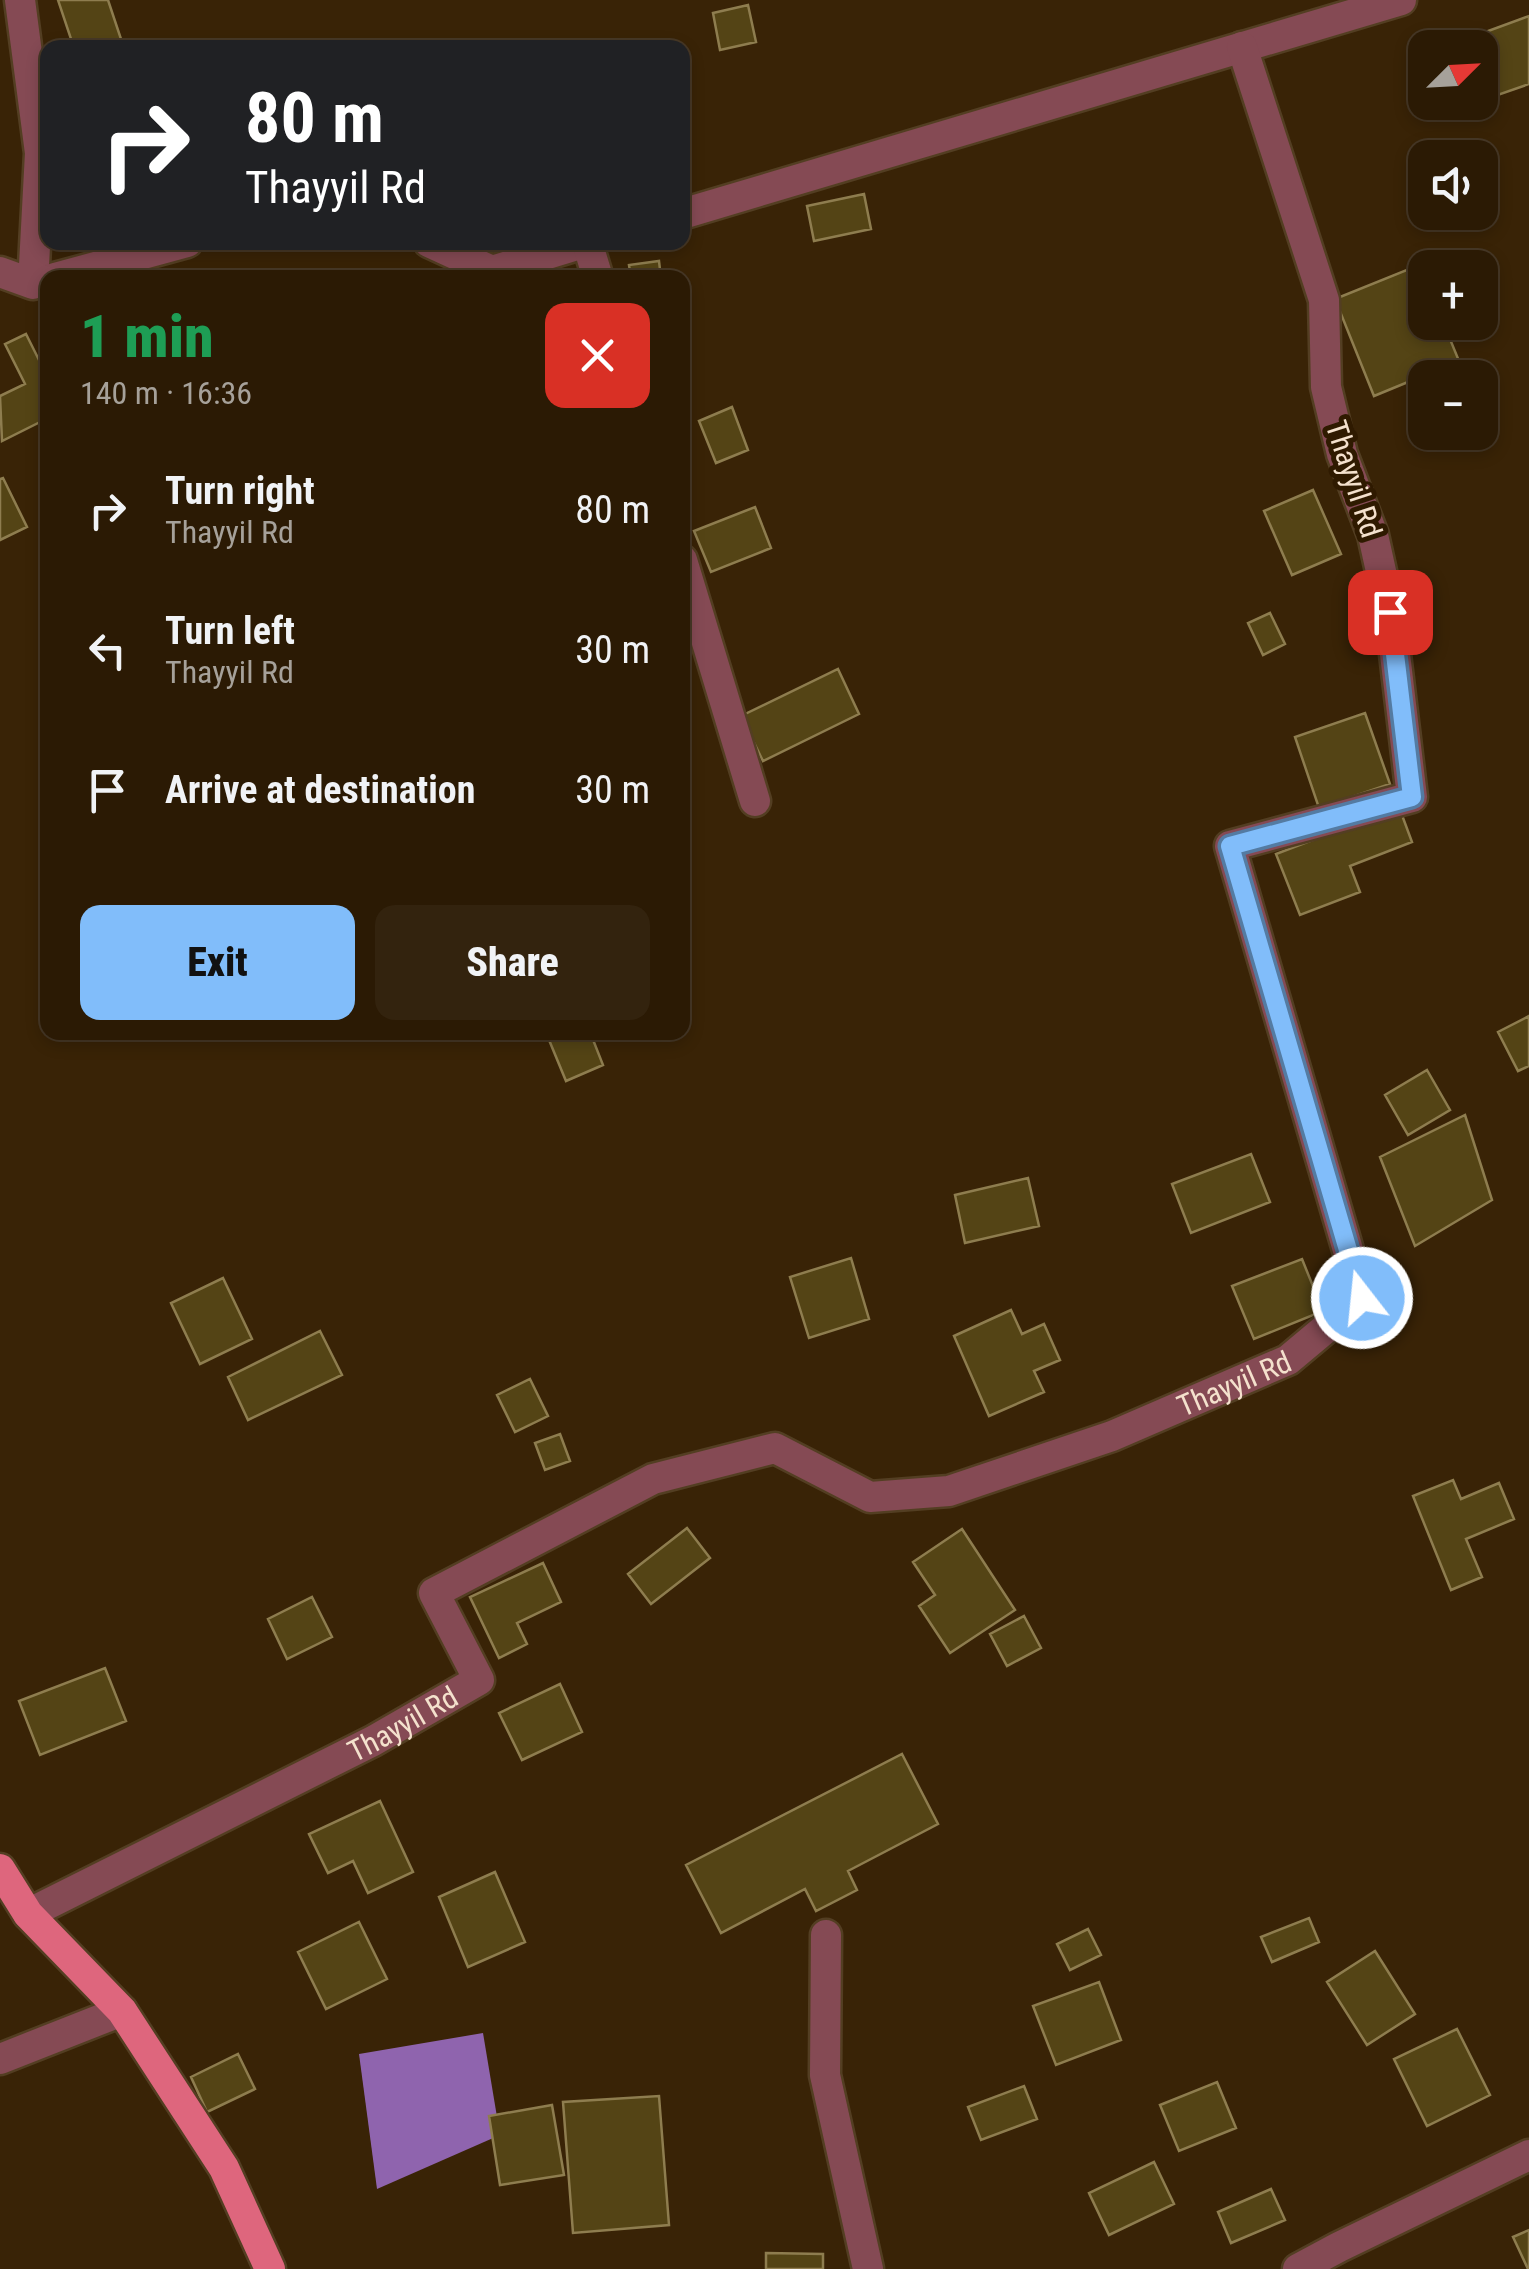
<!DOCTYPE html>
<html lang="en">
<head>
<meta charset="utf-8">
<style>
	body { margin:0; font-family:"Roboto Condensed",sans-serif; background:#33230e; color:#f1f3f6; height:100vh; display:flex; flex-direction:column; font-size:38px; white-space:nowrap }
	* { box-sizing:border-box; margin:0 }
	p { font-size:32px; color:#a6a19a }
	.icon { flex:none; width:55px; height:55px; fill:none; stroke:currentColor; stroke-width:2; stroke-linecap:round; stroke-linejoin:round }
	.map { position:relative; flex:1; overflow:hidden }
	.drawer { position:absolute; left:40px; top:270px; width:650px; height:770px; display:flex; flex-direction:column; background:#2b1a04; border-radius:20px; box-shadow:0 5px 15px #0003,0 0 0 2px #473826 }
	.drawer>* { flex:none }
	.guide { position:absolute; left:40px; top:40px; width:650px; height:210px; border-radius:20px; box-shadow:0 5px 15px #0003,0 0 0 2px #473826; background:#202124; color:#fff; overflow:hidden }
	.needle { width:65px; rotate:66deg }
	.controls { position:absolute; left:1408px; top:30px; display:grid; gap:20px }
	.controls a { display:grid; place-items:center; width:90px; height:90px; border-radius:20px; background:#2b1a04; box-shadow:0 5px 15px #0003,0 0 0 2px #473826; font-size:50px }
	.pin { position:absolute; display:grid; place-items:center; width:85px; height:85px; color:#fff; margin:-42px; border-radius:20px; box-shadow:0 5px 15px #0006 }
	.me { position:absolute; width:110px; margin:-55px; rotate:344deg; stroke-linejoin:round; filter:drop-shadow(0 0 8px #0008) }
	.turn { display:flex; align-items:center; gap:35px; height:210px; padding:0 40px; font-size:45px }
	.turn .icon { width:130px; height:130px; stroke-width:2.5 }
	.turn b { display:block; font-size:70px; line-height:85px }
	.round { display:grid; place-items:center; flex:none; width:105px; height:105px; border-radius:20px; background:#33230e }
	.head { display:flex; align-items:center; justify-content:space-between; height:170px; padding:0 40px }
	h1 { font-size:60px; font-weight:800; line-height:75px; color:#1e9e55 }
	.primary-button { display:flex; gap:20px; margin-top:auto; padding:20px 40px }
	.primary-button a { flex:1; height:115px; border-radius:20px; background:#81bdfa; color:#111; font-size:40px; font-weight:800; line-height:115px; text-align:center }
	.primary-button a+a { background:#33230e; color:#f1f3f6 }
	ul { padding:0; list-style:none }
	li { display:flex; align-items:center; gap:30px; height:140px; padding:0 40px }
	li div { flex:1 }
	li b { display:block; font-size:38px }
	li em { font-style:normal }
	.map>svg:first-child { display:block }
	.water { fill:#8f64ae }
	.building { fill:#544415; stroke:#8e7d4f; stroke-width:2.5 }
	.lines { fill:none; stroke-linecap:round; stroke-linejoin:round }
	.minor-casing { stroke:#533e22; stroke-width:35 }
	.major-casing { stroke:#533e22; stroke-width:35 }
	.minor { stroke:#854a54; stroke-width:30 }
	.major { stroke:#de667d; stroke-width:30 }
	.route-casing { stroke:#547ba2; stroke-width:25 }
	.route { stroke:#81bdfa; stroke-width:18 }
	.labels { text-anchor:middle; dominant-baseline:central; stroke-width:10; stroke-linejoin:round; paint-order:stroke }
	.street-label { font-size:30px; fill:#f4e1cd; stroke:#2f1a00 }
</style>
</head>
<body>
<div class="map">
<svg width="1529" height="2269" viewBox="0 0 1529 2269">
	<rect width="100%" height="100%" fill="#392306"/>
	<path class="water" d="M483,2033L500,2135L377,2189L359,2054Z"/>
	<path class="building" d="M58,0H108L124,48H74Z
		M748,5L756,42L720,50L713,13Z
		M1529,16V84L1492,97L1480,66V48H1473L1469,38Z
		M864,194L871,229L814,241L807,206Z
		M659,261L661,278H631L629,265Z
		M1419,265L1425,279V322H1443L1459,361L1374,396L1335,299Z
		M26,334L48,378V418L2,441L0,396L25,384L5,344Z
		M732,407L748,450L716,463L699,421Z
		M3,478L27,527L0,540V479Z
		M1313,490L1341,554L1292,575L1264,511Z
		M755,507L771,548L711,572L694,531Z
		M1270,613L1285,644L1263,655L1248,623Z
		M838,669L859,714L763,761L741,716Z
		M1365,713L1390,784L1319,808L1295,737Z
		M1399,807L1412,842L1350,866L1360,892L1300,915L1276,854Z
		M1529,1016V1066L1518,1071L1498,1032Z
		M553,1032H590L603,1065L566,1081L547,1035Z
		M1427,1070L1450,1110L1408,1135L1385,1095Z
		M1465,1115L1492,1200L1415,1246L1380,1157Z
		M1251,1154L1270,1202L1191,1233L1172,1184Z
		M1028,1178L1039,1226L965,1243L955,1195Z
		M851,1258L869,1319L809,1338L790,1277Z
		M1302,1259L1323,1311L1254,1339L1232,1286Z
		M223,1278L252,1339L200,1364L171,1303Z
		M1011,1310L1022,1334L1044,1324L1060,1360L1034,1371L1044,1392L989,1416L954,1336Z
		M320,1331L342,1375L248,1420L228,1377Z
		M530,1379L548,1416L515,1432L497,1395Z
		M560,1434L570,1461L545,1470L535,1443Z
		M1453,1480L1461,1499L1499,1483L1514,1519L1466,1539L1482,1577L1451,1590L1413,1496Z
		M687,1528L710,1558L651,1604L628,1574Z
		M962,1529L1015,1610L950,1653L919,1606L935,1595L913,1562Z
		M543,1563L561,1602L517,1623L527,1644L499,1658L470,1597Z
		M312,1597L332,1637L287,1659L268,1619Z
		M1024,1616L1041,1648L1007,1666L990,1634Z
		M105,1668L126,1721L40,1755L19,1701Z
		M560,1684L582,1732L522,1760L499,1713Z
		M902,1754L938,1824L848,1871L857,1890L816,1911L805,1889L721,1933L686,1865Z
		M380,1801L413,1872L368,1893L353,1861L328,1873L309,1834Z
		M495,1872L525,1942L468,1967L439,1897Z
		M1309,1918L1319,1942L1272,1962L1261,1937Z
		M359,1922L387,1979L326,2009L298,1952Z
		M1088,1929L1101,1955L1070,1970L1057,1944Z
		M1375,1951L1415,2014L1367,2045L1327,1982Z
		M1099,1982L1121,2040L1056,2065L1033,2006Z
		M1457,2029L1490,2095L1427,2126L1394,2059Z
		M238,2054L255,2089L207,2112L191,2077Z
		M1217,2082L1236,2128L1179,2151L1160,2105Z
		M1024,2086L1037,2119L981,2140L968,2107Z
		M659,2096L669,2225L573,2233L563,2102Z
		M552,2105L564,2175L500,2185L489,2116Z
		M1154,2162L1174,2204L1109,2235L1089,2193Z
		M1271,2189L1285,2220L1231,2243L1218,2212Z
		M1529,2230V2269H1528L1513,2237Z
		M766,2253L823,2254V2269H766Z"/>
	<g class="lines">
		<g class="minor-casing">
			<g id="minor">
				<path d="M682,214L1401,0"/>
				<path d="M429,242L492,271L587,242"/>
				<path d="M587,242L598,278"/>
				<path d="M0,272L33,284L40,153L20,0"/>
				<path d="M55,278L187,242"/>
				<path d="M682,560L755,801"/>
				<path id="s1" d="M28,1914L373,1741L479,1680L434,1593L653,1479L775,1448L870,1497L949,1491L1112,1436L1288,1360L1362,1298L1230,846L1412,797L1390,612L1373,535L1342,454L1326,387L1324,300L1242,47"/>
				<path d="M826,1935L825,2075L868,2269"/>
				<path d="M0,2059L122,2011"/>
				<path d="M1298,2269L1339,2247L1529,2155"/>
			</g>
		</g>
		<g class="major-casing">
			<path id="major" d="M0,1869L28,1914L122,2011L224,2168L270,2269"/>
		</g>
		<use href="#minor" class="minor"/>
		<use href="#major" class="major"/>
	</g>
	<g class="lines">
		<g class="route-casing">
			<path id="route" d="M1362,1298L1230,846L1412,797L1390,612"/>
		</g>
		<use href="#route" class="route"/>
	</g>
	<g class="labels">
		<g class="street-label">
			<text transform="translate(1354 479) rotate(72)">Thayyil Rd</text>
			<text stroke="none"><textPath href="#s1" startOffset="1470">Thayyil Rd</textPath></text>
			<text stroke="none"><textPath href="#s1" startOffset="420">Thayyil Rd</textPath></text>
		</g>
	</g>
</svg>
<div class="controls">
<a><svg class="needle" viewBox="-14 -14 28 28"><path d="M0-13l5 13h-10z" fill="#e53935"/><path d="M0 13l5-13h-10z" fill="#a6a19a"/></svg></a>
<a><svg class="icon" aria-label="sound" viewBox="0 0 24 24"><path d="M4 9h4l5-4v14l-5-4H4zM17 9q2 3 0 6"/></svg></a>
<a>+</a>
<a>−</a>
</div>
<div class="pin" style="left:1390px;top:612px;background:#d93025"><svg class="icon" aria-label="arrive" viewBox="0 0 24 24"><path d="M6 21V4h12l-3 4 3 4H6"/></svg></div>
<svg class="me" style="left:1362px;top:1298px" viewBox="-20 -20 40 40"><circle r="17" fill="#81bdfa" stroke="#fff" stroke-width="3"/><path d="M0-11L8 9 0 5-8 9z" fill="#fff"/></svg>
<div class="guide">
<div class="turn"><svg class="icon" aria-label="right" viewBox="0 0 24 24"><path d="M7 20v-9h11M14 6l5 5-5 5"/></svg><div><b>80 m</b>Thayyil Rd</div></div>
</div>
<section class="drawer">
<div class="head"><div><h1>1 min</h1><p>140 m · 16:36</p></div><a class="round" style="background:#d93025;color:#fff"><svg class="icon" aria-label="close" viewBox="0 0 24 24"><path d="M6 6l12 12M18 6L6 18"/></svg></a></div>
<ul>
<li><svg class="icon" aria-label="right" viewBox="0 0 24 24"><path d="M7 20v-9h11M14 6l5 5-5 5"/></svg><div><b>Turn right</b><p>Thayyil Rd</p></div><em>80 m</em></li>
<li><svg class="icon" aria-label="left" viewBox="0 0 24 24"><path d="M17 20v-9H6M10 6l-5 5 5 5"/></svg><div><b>Turn left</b><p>Thayyil Rd</p></div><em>30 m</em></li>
<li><svg class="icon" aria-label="arrive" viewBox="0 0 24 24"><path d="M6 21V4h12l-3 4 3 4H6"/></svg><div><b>Arrive at destination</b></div><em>30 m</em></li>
</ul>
<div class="primary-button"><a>Exit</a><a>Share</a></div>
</section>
</div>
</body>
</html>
